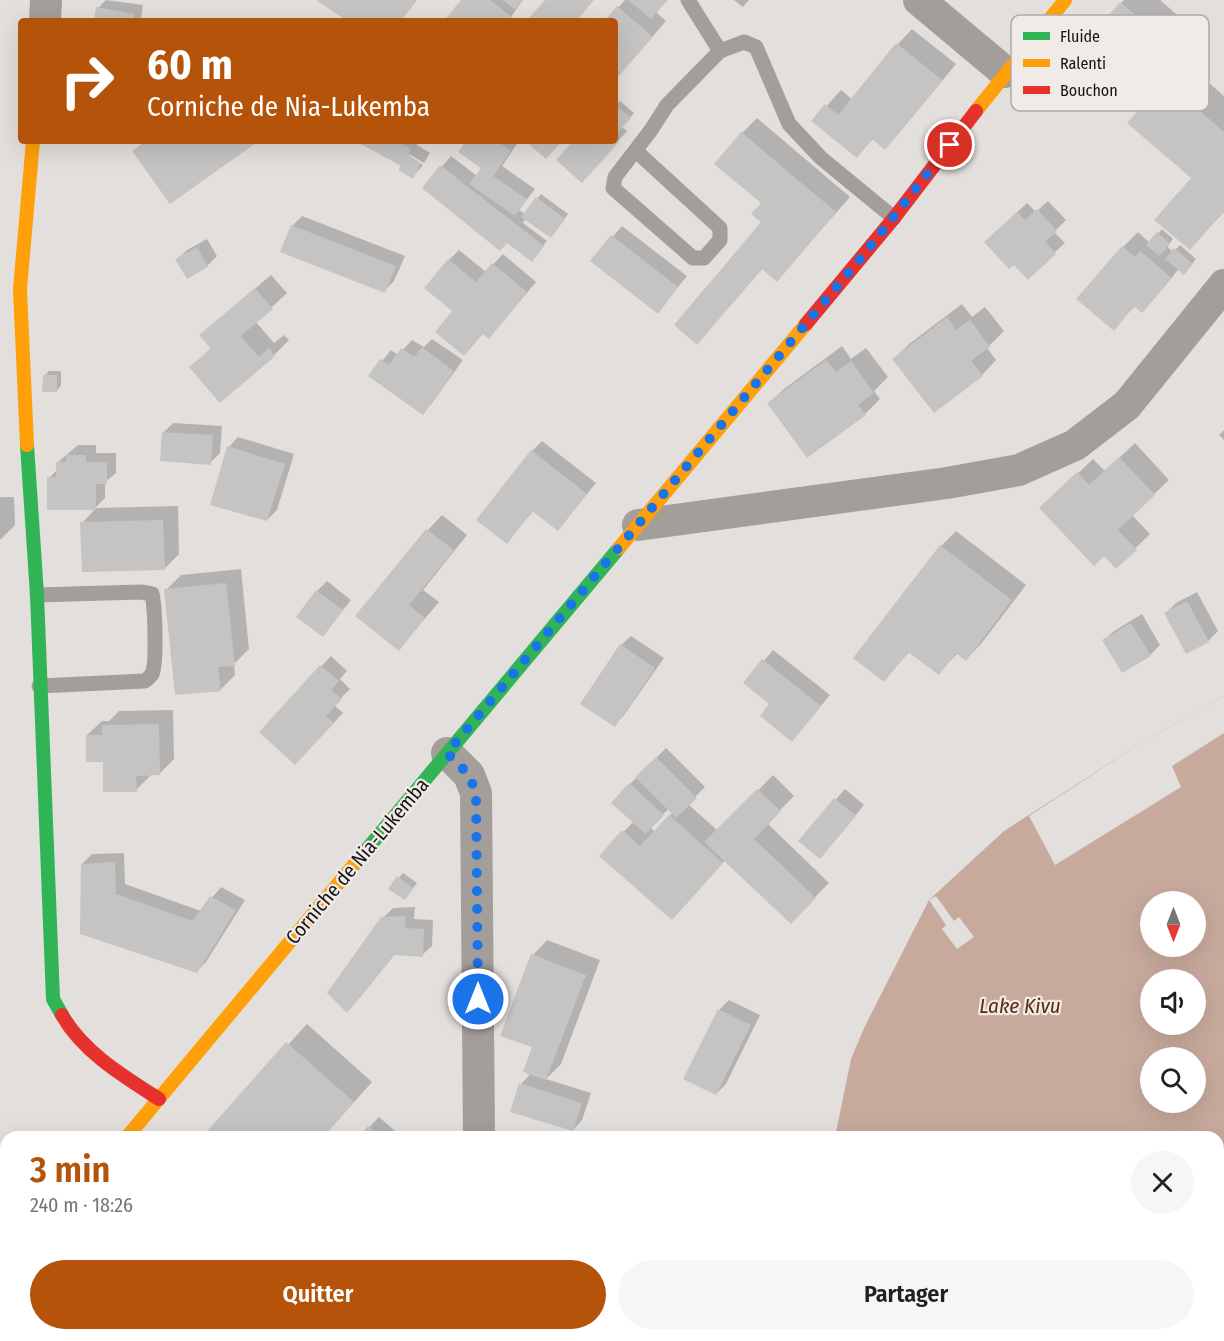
<!DOCTYPE html>
<html lang="fr">
<head>
<meta charset="utf-8">
<style>
	body { margin:0; font-family:"Fira Sans Condensed",sans-serif; background:#f6f6f6; color:#202124; height:100vh; display:flex; flex-direction:column; font-size:22px; white-space:nowrap }
	* { box-sizing:border-box; margin:0 }
	p { font-size:20px; color:#757577 }
	.icon { flex:none; width:33px; height:33px; fill:none; stroke:currentColor; stroke-width:2; stroke-linecap:round; stroke-linejoin:round }
	.map { position:relative; flex:1; overflow:hidden }
	.drawer { position:absolute; left:0px; top:1131px; width:1224px; height:210px; display:flex; flex-direction:column; background:#fff; border-radius:18px 18px 0 0; box-shadow:0 6px 24px #0002 }
	.drawer>* { flex:none }
	.banner { position:absolute; left:18px; top:18px; width:600px; height:126px; border-radius:6px; box-shadow:0 6px 24px #0002; background:#b45309; color:#fff; overflow:hidden }
	.needle { width:39px; rotate:180deg }
	.buttons { position:absolute; left:1140px; top:891px; display:grid; gap:12px }
	.buttons a { display:grid; place-items:center; width:66px; height:66px; border-radius:50%; background:#fff; box-shadow:0 6px 24px #0002; font-size:30px }
	.pin { position:absolute; display:grid; place-items:center; width:51px; height:51px; color:#fff; margin:-26px; border:3px solid #fff; border-radius:50%; box-shadow:0 2px 6px #0007 }
	.me { position:absolute; width:66px; margin:-33px; rotate:0deg; stroke-linejoin:round; filter:drop-shadow(0 0 4px #0008) }
	.turn { display:flex; align-items:center; gap:21px; height:126px; padding:0 30px; font-size:27px }
	.turn .icon { width:78px; height:78px; stroke-width:2.5 }
	.turn b { display:block; font-size:42px; line-height:51px }
	.round { display:grid; place-items:center; flex:none; width:63px; height:63px; border-radius:32px; background:#f6f6f6 }
	.overview { display:flex; align-items:center; justify-content:space-between; height:102px; padding:0 30px }
	h1 { font-size:36px; font-weight:600; line-height:45px; color:#b45309 }
	.primary-button { display:flex; gap:12px; margin-top:auto; padding:12px 30px }
	.primary-button a { flex:1; height:69px; border-radius:36px; background:#b45309; color:#fff; font-size:24px; font-weight:600; line-height:69px; text-align:center }
	.primary-button a+a { background:#f6f6f6; color:#202124 }
	.map>svg:first-child { display:block }
	.water { fill:#c8aa9d; fill-rule:evenodd }
	.pier { fill:#e2dfdd }
	.shadow { fill:#0003; fill-rule:evenodd }
	.building { fill:#c5c4c2 }
	.lines { fill:none; stroke-linecap:round; stroke-linejoin:round }
	.lane { stroke:#a49e9b; stroke-width:15 }
	.street { stroke:#a49e9b; stroke-width:32 }
	.fast { stroke:#30b455; stroke-width:14 }
	.slow { stroke:#ff9f0a; stroke-width:14 }
	.jam { stroke:#e5322d; stroke-width:14 }
	.route { stroke:#1a73e8; stroke-width:10; stroke-dasharray:0 18 }
	.labels { text-anchor:middle; dominant-baseline:central; stroke-width:4.5; stroke-linejoin:round; paint-order:stroke }
	.street-label { font-size:20px; fill:#161413; stroke:#f1ebe8 }
	.water-label { font-size:21px; font-style:italic; fill:#5d280d; stroke:#f1ebe8 }
	.key { fill:#f1ebe8; stroke:#afaaa8; stroke-width:1.5 }
	.key-label { font-size:16px; fill:#161413 }
</style>
</head>
<body>
<div class="map">
<svg width="1224" height="1341" viewBox="0 0 1224 1341">
	<rect width="100%" height="100%" fill="#e2dfdd"/>
	<path class="water" d="M1224,696V1341H818V1335H1218V1137H835L851,1059L865,1026L929,900L1004,831L1141,743ZM1150,902H1196V946H1150ZM1150,980H1196V1024H1150ZM1150,1058H1196V1102H1150Z"/>
	<path class="pier" d="M1224,696V733L1172,766L1181,787L1055,865L1029,816L1141,743Z
		M936,896L954,921L959,917L974,937L957,949L942,929L946,925L929,900Z"/>
	<path class="shadow" d="M106,0L143,5L141,19L155,21H95L98,8Z
		M318,0H417L400,21H349Z
		M464,0H523L508,21H447Z
		M625,0H667L656,12L666,21L615,80V21H606Z
		M734,0H749L743,7Z
		M1124,0H1160L1205,39L1185,62L1224,96V212L1190,248L1193,178L1156,92L1092,37Z
		M912,29L956,64L899,133L885,148L873,139L857,156L813,121L841,90L853,100L898,44Z
		M620,101L634,113L622,127L627,131L591,172L575,141H615V106Z
		M757,118L850,197L777,280L763,268L697,343L763,222V202L742,133Z
		M362,141H419L417,145L430,153L424,163L409,154V158L423,165L413,177L403,165Z
		M467,141H519L502,166L535,189L519,210L525,214L541,194L568,214L555,232L526,218L523,223L547,241L536,255L508,241L424,188L451,156L477,176L483,168Z
		M1048,201L1066,220L1054,232L1065,243L1028,277L996,232L1027,203L1036,212Z
		M302,216L405,256L394,281L384,291L292,226Z
		M622,226L687,276L657,312L592,261Z
		M1162,229L1173,239L1167,246L1173,252L1180,245L1196,259L1188,269H1179L1156,296L1136,305L1113,329L1123,247L1138,232L1150,243Z
		M207,239L217,256L207,266L188,277L177,260L187,250Z
		M459,250L486,272L503,254L536,282L498,327L454,311L449,260Z
		M271,275L287,293L256,322L274,343L284,335L289,340L274,355L192,367L212,347L201,335Z
		M962,304L972,317L985,307L1004,331L987,348L996,360L982,375L894,359L909,344Z
		M432,339L463,360L432,403L422,413L370,376L391,350L398,355L412,340L424,347Z
		M842,346L851,359L866,348L888,377L874,391L880,399L865,414L769,403L784,389Z
		M49,371H61V386L56,391L45,375Z
		M173,423L222,426L220,453L210,463L163,433Z
		M1224,430V440L1219,435Z
		M238,437L294,454L277,510L267,520L229,447Z
		M542,441L596,483L558,529L534,510L507,542L532,451Z
		M1135,443L1169,480L1132,515L1150,534L1116,567L1056,494L1093,459L1105,471Z
		M78,445H96V453H116V473L105,482V498L95,508L178,506L179,554L164,569L82,523L96,508H49V478L58,469V462Z
		M0,497H14L15,525L0,540Z
		M442,515L467,535L423,590L439,602L399,649L357,615L428,530Z
		M956,531L1026,585L981,644L966,659L958,653L938,673L910,651L884,680L941,546Z
		M241,569L249,649L234,664L235,675L220,690L166,590L181,575Z
		M327,581L351,600L323,635L317,591Z
		M1197,592L1218,631L1208,641L1166,613L1176,603Z
		M1142,614L1160,645L1150,655L1104,640L1114,631Z
		M631,636L664,658L624,715L614,725L621,645Z
		M773,650L830,695L801,730L745,683Z
		M331,656L347,671L340,679L350,689L334,705L343,713L305,753L261,732Z
		M173,710L174,759L159,774L151,775L136,790L104,760L87,735L102,721H109L119,711Z
		M666,748L705,787L688,804L718,831L773,775L794,796L767,823L829,883L790,922L725,860L686,904L601,856L634,821L630,784ZM669,808L673,812L655,832L651,828Z
		M845,789L864,805L829,847L800,840Z
		M124,853L125,884L201,911L221,887L245,900L206,962L196,972L82,864L92,854Z
		M403,873L417,883L409,894L390,888Z
		M415,907L414,919L433,920L432,946L422,955L395,954L357,1001L383,918L393,908Z
		M547,940L600,960L561,1064L546,1079L591,1093L582,1120L573,1130L521,1084L531,1073L534,1046L533,955Z
		M729,1000L760,1015L726,1084L716,1094L719,1010Z
		M307,1024L372,1082L323,1137H204Z
		M379,1117L402,1137H360Z
		M587,1131L605,1133L604,1137H581Z
		M517,1335H627L638,1340L514,1341Z
		M684,1335H717L715,1341H680Z"/>
	<path class="building" d="M316,0H416L401,21H347Z
		M461,0H490L512,17L508,21H444Z
		M503,0H523L515,10Z
		M545,0H594L576,21H526Z
		M628,0H668L651,19Z
		M1120,2L1187,59L1167,82L1224,132V211L1190,250L1154,220L1191,178L1127,123L1154,92L1090,37Z
		M617,6L653,37L615,80V21H604Z
		M96,7L134,14L133,21H94Z
		M896,43L942,80L885,150L872,139L857,158L811,121L825,104L838,115Z
		M615,105L631,118L618,132L615,129Z
		M741,132L836,212L777,282L762,269L697,345L674,325L761,222L751,214L761,203L714,164Z
		M615,139L619,142L582,183L556,160L573,141H615Z
		M146,141H259L170,204L132,151Z
		M361,141H396L411,149L408,155L421,163L413,179L398,170L401,166L359,143Z
		M466,141H497L511,151L493,176L527,199L515,216L469,184L481,168L458,152Z
		M525,141H562L546,159Z
		M440,165L544,246L532,262L507,243L500,251L422,188Z
		M536,197L565,219L551,238L521,217Z
		M1037,209L1057,231L1045,242L1056,254L1028,280L1014,265L1009,269L984,242L1017,212L1025,220Z
		M291,225L396,266L385,293L280,252Z
		M1157,232L1170,244L1159,256L1146,245Z
		M611,235L678,287L658,314L590,261Z
		M1122,246L1135,257L1140,251L1172,278L1142,313L1134,306L1114,331L1076,299Z
		M197,247L208,267L187,279L175,259Z
		M1174,248L1193,264L1184,275L1165,259Z
		M448,259L476,282L492,263L527,292L489,339L483,334L464,356L435,332L452,311L424,288Z
		M255,288L273,309L241,336L259,357L269,348L275,356L220,403L189,367L211,349L199,335Z
		M947,317L956,330L970,320L990,347L971,361L983,376L934,413L892,359Z
		M422,347L454,371L423,415L368,376L380,359L389,365L401,348L414,357Z
		M826,360L836,372L851,361L874,393L858,405L866,415L807,458L767,403Z
		M43,375H57V392H42Z
		M162,432L213,435L211,465L160,461Z
		M227,446L285,464L267,521L210,505Z
		M531,450L587,494L558,531L532,511L507,544L476,520Z
		M66,455H86V462H107V484H96V510H47V477H56V462H66Z
		M1119,457L1155,495L1118,530L1137,550L1116,569L1104,556L1094,566L1039,508L1077,472L1089,485Z
		M163,520L165,570L82,572L80,522Z
		M426,529L454,550L409,605L425,618L399,651L355,616Z
		M940,545L1012,600L966,661L956,653L939,675L908,652L884,682L853,658Z
		M226,583L235,666L218,667L221,691L175,695L164,589Z
		M316,590L343,610L323,637L296,617Z
		M1187,601L1209,642L1186,654L1164,613Z
		M1131,623L1151,656L1122,673L1102,640Z
		M620,644L655,668L615,727L580,704Z
		M762,659L821,706L792,742L760,716L769,704L743,683Z
		M320,665L339,681L331,690L342,699L326,716L334,723L295,765L259,732Z
		M159,724L160,775L136,776L137,792H103V762H86V735H102V725Z
		M656,757L697,798L676,818L635,777Z
		M629,783L664,815L646,834L611,803Z
		M757,789L781,811L754,839L816,898L791,924L704,842Z
		M834,798L856,816L820,859L798,841Z
		M669,815L723,863L672,920L599,856L622,830L640,846Z
		M115,862L116,894L193,921L210,896L236,910L197,973L80,934L81,864Z
		M397,876L413,888L405,900L388,889Z
		M406,916L405,928L424,929L423,957L394,955L347,1013L327,993L381,917Z
		M531,954L586,975L546,1080L523,1072L532,1047L500,1036Z
		M718,1009L751,1025L716,1095L683,1079Z
		M286,1042L354,1102L323,1137H202Z
		M519,1083L582,1103L573,1131L510,1112Z
		M368,1126L381,1137H358Z
		M127,1335H195L190,1341H122Z
		M515,1335H582L595,1341H512Z"/>
	<g class="lines">
		<path class="lane" d="M688,0L720,51
			M636,151L720,228V240L704,258H693L613,188L615,177L651,130L667,105L720,51L744,42L756,47L789,124L821,158L894,218
			M37,595L141,592L152,594C155,607 157,664 152,674C150,677 147,679 145,681L39,686"/>
		<path class="street" d="M919,0L1005,72
			M45,21L46,0
			M638,525L947,483L1019,470L1075,445L1127,405L1224,285
			M447,753L469,775L476,793L479,1137
			M0,1292L6,1285
			M471,1341V1335"/>
		<path class="fast" d="M27,445L37,595L53,999L62,1015
			M363,854L619,548"/>
		<path class="slow" d="M976,111L1065,0
			M27,445L20,289L33,141
			M619,548L806,324
			M127,1137L363,854"/>
		<path class="jam" d="M806,324L894,218L976,111
			M62,1015C83,1052 123,1076 159,1099"/>
	</g>
	<g class="lines">
		<path class="route" d="M478,999L476,793L469,775L447,753L865,253L950,145"/>
	</g>
	<g class="labels">
		<g class="street-label">
			<text transform="translate(357 861) rotate(-50)">Corniche de Nia-Lukemba</text>
		</g>
		<g class="water-label">
			<text x="1020" y="1006">Lake Kivu</text>
		</g>
	</g>
	<rect x="1011" y="15" width="198" height="96" rx="9" class="key"/>
	<rect x="1023" y="32" width="27" height="8" fill="#30b455"/>
	<rect x="1023" y="59" width="27" height="8" fill="#ff9f0a"/>
	<rect x="1023" y="86" width="27" height="8" fill="#e5322d"/>
	<g class="key-label">
		<text x="1060" y="42">Fluide</text>
		<text x="1060" y="69">Ralenti</text>
		<text x="1060" y="96">Bouchon</text>
	</g>
</svg>
<div class="buttons">
<a><svg class="needle" viewBox="-14 -14 28 28"><path d="M0-13l5 13h-10z" fill="#e53935"/><path d="M0 13l5-13h-10z" fill="#757577"/></svg></a>
<a><svg class="icon" aria-label="sound" viewBox="0 0 24 24"><path d="M4 9h4l5-4v14l-5-4H4zM17 9q2 3 0 6"/></svg></a>
<a><svg class="icon" aria-label="search" viewBox="0 0 24 24"><circle cx="10" cy="10" r="6"/><path d="M15 15l6 6"/></svg></a>
</div>
<div class="pin" style="left:950px;top:145px;background:#d93025"><svg class="icon" aria-label="arrive" viewBox="0 0 24 24"><path d="M6 21V4h12l-3 4 3 4H6"/></svg></div>
<svg class="me" style="left:478px;top:999px" viewBox="-20 -20 40 40"><circle r="17" fill="#1a73e8" stroke="#fff" stroke-width="3"/><path d="M0-11L8 9 0 5-8 9z" fill="#fff"/></svg>
<div class="banner">
<div class="turn"><svg class="icon" aria-label="right" viewBox="0 0 24 24"><path d="M7 20v-9h11M14 6l5 5-5 5"/></svg><div><b>60 m</b>Corniche de Nia-Lukemba</div></div>
</div>
<section class="drawer">
<div class="overview"><div><h1>3 min</h1><p>240 m · 18:26</p></div><a class="round"><svg class="icon" aria-label="close" viewBox="0 0 24 24"><path d="M6 6l12 12M18 6L6 18"/></svg></a></div>
<div class="primary-button"><a>Quitter</a><a>Partager</a></div>
</section>
</div>
</body>
</html>
